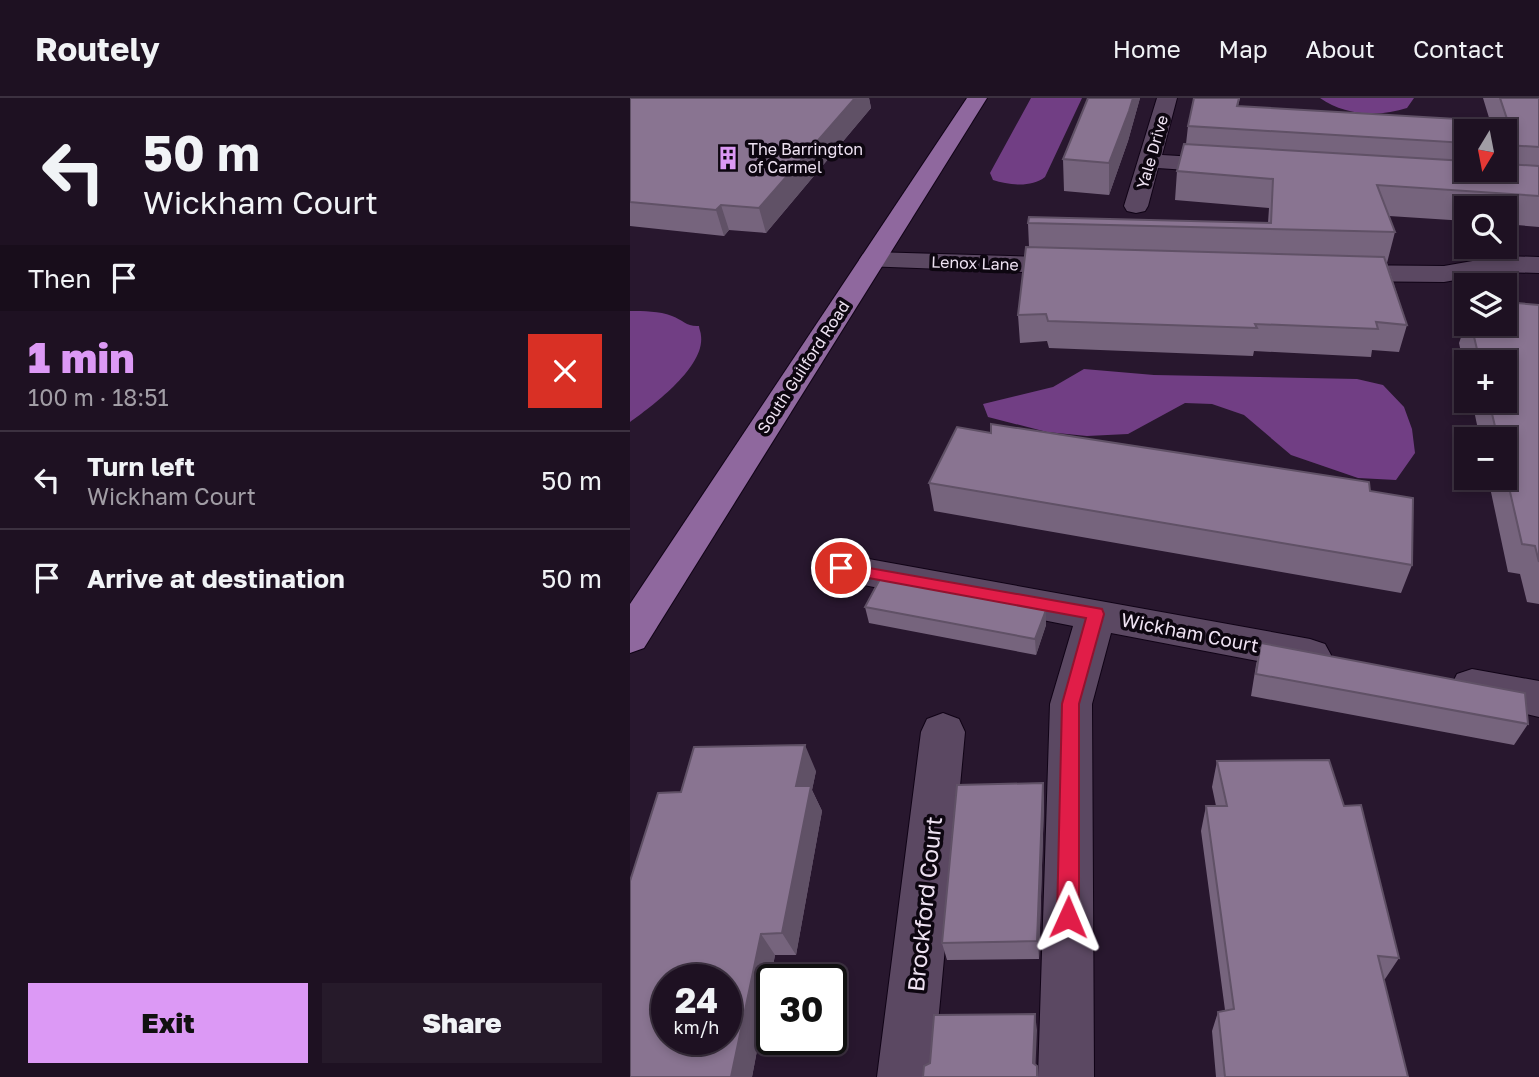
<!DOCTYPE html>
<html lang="en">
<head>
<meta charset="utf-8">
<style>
	body { margin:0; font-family:"Golos Text",sans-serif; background:#261a2a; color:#f1f3f6; height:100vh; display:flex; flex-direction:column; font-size:26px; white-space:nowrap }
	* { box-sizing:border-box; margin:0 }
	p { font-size:23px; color:#a19da5 }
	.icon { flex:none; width:38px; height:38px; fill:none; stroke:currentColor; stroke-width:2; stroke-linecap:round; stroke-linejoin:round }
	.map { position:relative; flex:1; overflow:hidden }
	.sheet { display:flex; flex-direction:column; background:#1e1122; width:630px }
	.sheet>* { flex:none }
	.hud { background:#1e1122; color:#f1f3f6; overflow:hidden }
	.needle { width:46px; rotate:190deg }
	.controls { position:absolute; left:824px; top:21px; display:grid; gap:14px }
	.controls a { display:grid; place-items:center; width:63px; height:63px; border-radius:0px; background:#1e1122; box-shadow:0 4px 10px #0003,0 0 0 2px #3c3140; font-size:35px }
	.speed { position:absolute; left:21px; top:866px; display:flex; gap:14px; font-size:35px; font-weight:700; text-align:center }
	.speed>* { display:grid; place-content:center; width:91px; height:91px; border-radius:50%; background:#1e1122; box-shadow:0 4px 10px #0003,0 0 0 2px #3c3140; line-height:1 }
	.speed small { font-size:18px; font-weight:400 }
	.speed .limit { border:4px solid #111; border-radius:10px; background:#fff; color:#111 }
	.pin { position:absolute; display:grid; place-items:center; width:60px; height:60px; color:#fff; margin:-30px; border:4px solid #fff; border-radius:50%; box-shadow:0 2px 7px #0007 }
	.me { position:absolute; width:77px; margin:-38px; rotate:1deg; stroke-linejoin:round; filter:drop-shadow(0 0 5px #0008) }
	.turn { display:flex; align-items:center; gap:24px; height:147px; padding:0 28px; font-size:32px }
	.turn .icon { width:91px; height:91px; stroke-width:2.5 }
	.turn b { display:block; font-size:49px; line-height:60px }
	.then { display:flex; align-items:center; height:66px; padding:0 28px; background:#0003; gap:14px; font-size:26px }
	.round { display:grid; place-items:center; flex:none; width:74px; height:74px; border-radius:0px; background:#261a2a }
	.headline { display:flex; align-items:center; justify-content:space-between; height:119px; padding:0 28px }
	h1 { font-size:42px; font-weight:800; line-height:52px; color:#dc99f5 }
	.button { display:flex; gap:14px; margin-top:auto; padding:14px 28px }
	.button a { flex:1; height:80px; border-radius:0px; background:#dc99f5; color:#111; font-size:28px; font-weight:800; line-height:80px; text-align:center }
	.button a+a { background:#261a2a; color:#f1f3f6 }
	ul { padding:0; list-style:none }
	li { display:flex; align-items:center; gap:21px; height:98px; padding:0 28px; border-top:2px solid #3c3140 }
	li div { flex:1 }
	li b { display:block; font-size:26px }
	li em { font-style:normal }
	header { display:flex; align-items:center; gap:42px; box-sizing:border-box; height:98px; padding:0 35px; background:#1e1122; border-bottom:2px solid #3c3140 }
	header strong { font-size:33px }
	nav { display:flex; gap:38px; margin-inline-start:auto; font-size:24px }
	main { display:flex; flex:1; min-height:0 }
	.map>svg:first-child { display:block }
	.water { fill:#713e84 }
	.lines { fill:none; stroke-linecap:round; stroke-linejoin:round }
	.minor-casing { stroke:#100316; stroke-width:2 }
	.major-casing { stroke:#100316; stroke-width:2 }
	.minor { fill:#5b4862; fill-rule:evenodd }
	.major { fill:#8f689e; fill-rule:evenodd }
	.wall { fill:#76647d; fill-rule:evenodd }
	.shaded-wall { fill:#605166 }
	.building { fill:#897491; stroke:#605166; stroke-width:2; fill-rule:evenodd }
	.route { fill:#e11d48; stroke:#92132f; stroke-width:2 }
	.labels { text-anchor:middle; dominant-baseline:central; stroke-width:7; stroke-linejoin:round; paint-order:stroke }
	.far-poi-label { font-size:16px; fill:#eee2f2; stroke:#0d0610; text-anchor:start }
	.far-street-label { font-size:16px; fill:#eee2f2; stroke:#0d0610 }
	.street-label { font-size:19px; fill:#eee2f2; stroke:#0d0610 }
	.near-street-label { font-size:23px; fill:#eee2f2; stroke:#0d0610 }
</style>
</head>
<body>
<header>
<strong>Routely</strong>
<nav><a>Home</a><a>Map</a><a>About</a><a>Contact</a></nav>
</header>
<main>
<section class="sheet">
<div class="hud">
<div class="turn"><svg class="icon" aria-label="left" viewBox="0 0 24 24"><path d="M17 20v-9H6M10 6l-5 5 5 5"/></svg><div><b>50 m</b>Wickham Court</div></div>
<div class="then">Then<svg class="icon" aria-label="arrive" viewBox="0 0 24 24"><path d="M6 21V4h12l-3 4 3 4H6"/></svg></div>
</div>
<div class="headline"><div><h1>1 min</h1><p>100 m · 18:51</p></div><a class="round" style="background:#d93025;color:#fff"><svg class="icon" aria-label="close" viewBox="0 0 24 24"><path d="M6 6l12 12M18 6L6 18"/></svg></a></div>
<ul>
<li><svg class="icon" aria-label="left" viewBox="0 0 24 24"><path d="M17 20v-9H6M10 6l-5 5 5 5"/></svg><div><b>Turn left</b><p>Wickham Court</p></div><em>50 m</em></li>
<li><svg class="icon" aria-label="arrive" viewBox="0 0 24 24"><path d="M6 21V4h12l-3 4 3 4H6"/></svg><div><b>Arrive at destination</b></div><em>50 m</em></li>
</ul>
<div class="button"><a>Exit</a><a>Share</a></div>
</section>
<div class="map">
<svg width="909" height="979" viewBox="0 0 909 979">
	<rect width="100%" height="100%" fill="#28172e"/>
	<path class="water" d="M401,0H452L415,79C401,90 379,87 363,82L360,75Z
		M690,0H784L777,10C750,19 715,18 690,0Z
		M0,213C14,213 29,213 42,218C53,222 57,229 69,228C69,231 71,234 71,238C75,269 22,308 0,324Z
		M454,271L524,277L727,281L753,287L774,309L782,331L785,355L766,382L728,380L661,357L614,317L582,306L555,305L498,336L457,338L417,334L358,319L353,306L423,289Z"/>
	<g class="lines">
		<g class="minor-casing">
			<path id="minor" d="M527,0H547L532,57L600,61L608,63L611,68L608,73L600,75L528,70L518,108L515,113L506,115L497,113L494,108Z
				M242,154L446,160L455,162L459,168L455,174L446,176L233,168L229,162L233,156Z
				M871,158L909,159V175L871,174L814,184L709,183L700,181L696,175L700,169L709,167L814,168Z
				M211,456L680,541L695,546L701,557L695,568L680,573L481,535L462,606L464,979H408L420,606L443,528L198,480L192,470L198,460Z
				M842,571L909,583V619L827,600L821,588L827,576Z
				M313,615L329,621L335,634L303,979H247L291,634L297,621Z"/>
		</g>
		<g class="major-casing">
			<path id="major" d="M337,0H357L14,550L0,555V506Z"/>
		</g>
		<use href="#minor" class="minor"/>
		<use href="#major" class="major"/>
	</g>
	<path class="wall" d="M0,0H239L241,10L136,135L99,132L94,138L0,128Z
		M458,0H510L498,43L479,97L434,93L433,61Z
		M564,0H610L608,8L860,23L853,0H909V129L875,126V110H836V123L759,118L765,134L757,165L777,227L769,254L742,252L741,259L624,253L623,258L419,250L417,243L390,245L388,217L399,149L398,125H638L639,110L545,102L547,73L556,46L558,28ZM836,33H875V72H836Z
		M909,207V506L897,504L890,476L878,474L858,380H875V341H850L842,303H875V264H836V278L829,245L836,225V226H875Z
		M361,335L740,393L782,467L771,495L304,413L299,385Z
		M235,509L416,527L406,557L239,525Z
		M631,545L898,626L884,647L621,598L626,567Z
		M587,663L714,708L769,860L755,881H753L778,979H586L582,933L588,914L595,912L571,733L576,708H586L582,689Z
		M186,673L182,692L192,713L166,857H145L122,979L51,694Z
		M413,685L414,705L409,861L317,862L312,845Z"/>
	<path class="shaded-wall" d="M225,0H239L241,10L136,135L129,110Z
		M503,0H510L498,43L479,97V65Z
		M91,107L99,132L94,138L86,112Z
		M416,512V527L406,557L405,541Z
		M175,647L186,673L182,692L192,713L166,857L152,835L166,688Z
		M413,685L414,705L409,861L407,843Z
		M131,836L145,857L122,979H101Z
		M405,916L407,932L405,979L403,965Z"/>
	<path class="building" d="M0,0H225L129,110L91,107L86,112L0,104Z
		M458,0H503L499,13L479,65L433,61Z
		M564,0H609L607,8L878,24L870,0H909V49L875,47V33H836V45L558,28Z
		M554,46L836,63V72H875V66L909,68V98L747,87L765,134L398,125L399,119L641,125L643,81L547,73Z
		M396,149L754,159L777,227L746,224L748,231L625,226L627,230L418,223L416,216L388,217Z
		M875,204L909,207V464L905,448L892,446L875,372V341H868L859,303H875V264H850L841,226H875Z
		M361,326L739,384L740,393L783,400L782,467L299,385L327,329L361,335Z
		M250,481L416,512L405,541L235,509Z
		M631,545L895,595L898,626L626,576Z
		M175,647L166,688H181L152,835L131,836L101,979H0V783L28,695L51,694L64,649ZM37,882H96V942H37Z
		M699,662L714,708L731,707L769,860L748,858L778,979H595L588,914L604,911L576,708H597L587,663Z
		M413,685L407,843L312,845L327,687Z
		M405,916L403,965L407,968V979H293L294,968L300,965L304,917Z"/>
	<path class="route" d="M211,465L472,511L474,516L449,606V819L445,826L438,830L431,826L427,819L432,606L456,520L206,474L204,470Z"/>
	<defs>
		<g id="building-bare" transform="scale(1.89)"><path d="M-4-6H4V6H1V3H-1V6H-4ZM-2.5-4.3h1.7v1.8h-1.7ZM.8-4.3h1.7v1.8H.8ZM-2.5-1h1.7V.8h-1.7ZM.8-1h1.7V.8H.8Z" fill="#dc99f5" stroke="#0d0610" stroke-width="2.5" paint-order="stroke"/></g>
	</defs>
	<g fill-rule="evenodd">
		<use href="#building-bare" x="98" y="60"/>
	</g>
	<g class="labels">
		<g class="far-poi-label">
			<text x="118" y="51">The Barrington<tspan x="118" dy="18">of Carmel</tspan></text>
		</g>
		<g class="far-street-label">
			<text transform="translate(522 54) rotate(-74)">Yale Drive</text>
			<text transform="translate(345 165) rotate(2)">Lenox Lane</text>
			<text transform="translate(173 269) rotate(-57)">South Guilford Road</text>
		</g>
		<g class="street-label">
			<text transform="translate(560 534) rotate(11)">Wickham Court</text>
		</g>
		<g class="near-street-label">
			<text transform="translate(294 806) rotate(-84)">Brockford Court</text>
		</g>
	</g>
</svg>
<div class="controls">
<a><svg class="needle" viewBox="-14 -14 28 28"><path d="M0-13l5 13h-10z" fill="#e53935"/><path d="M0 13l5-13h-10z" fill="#a19da5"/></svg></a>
<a><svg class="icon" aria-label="search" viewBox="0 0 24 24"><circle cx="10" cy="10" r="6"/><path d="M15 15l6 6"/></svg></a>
<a><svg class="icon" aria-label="layers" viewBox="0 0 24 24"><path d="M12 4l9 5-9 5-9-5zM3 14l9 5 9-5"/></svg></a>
<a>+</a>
<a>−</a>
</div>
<div class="speed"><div>24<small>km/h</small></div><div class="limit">30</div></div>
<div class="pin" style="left:211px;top:470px;background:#d93025"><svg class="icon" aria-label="arrive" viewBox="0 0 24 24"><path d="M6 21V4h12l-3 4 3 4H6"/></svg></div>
<svg class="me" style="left:438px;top:819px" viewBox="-20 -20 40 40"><path d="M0-17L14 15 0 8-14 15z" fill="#e11d48" stroke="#fff" stroke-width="4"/></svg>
</div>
</main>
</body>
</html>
